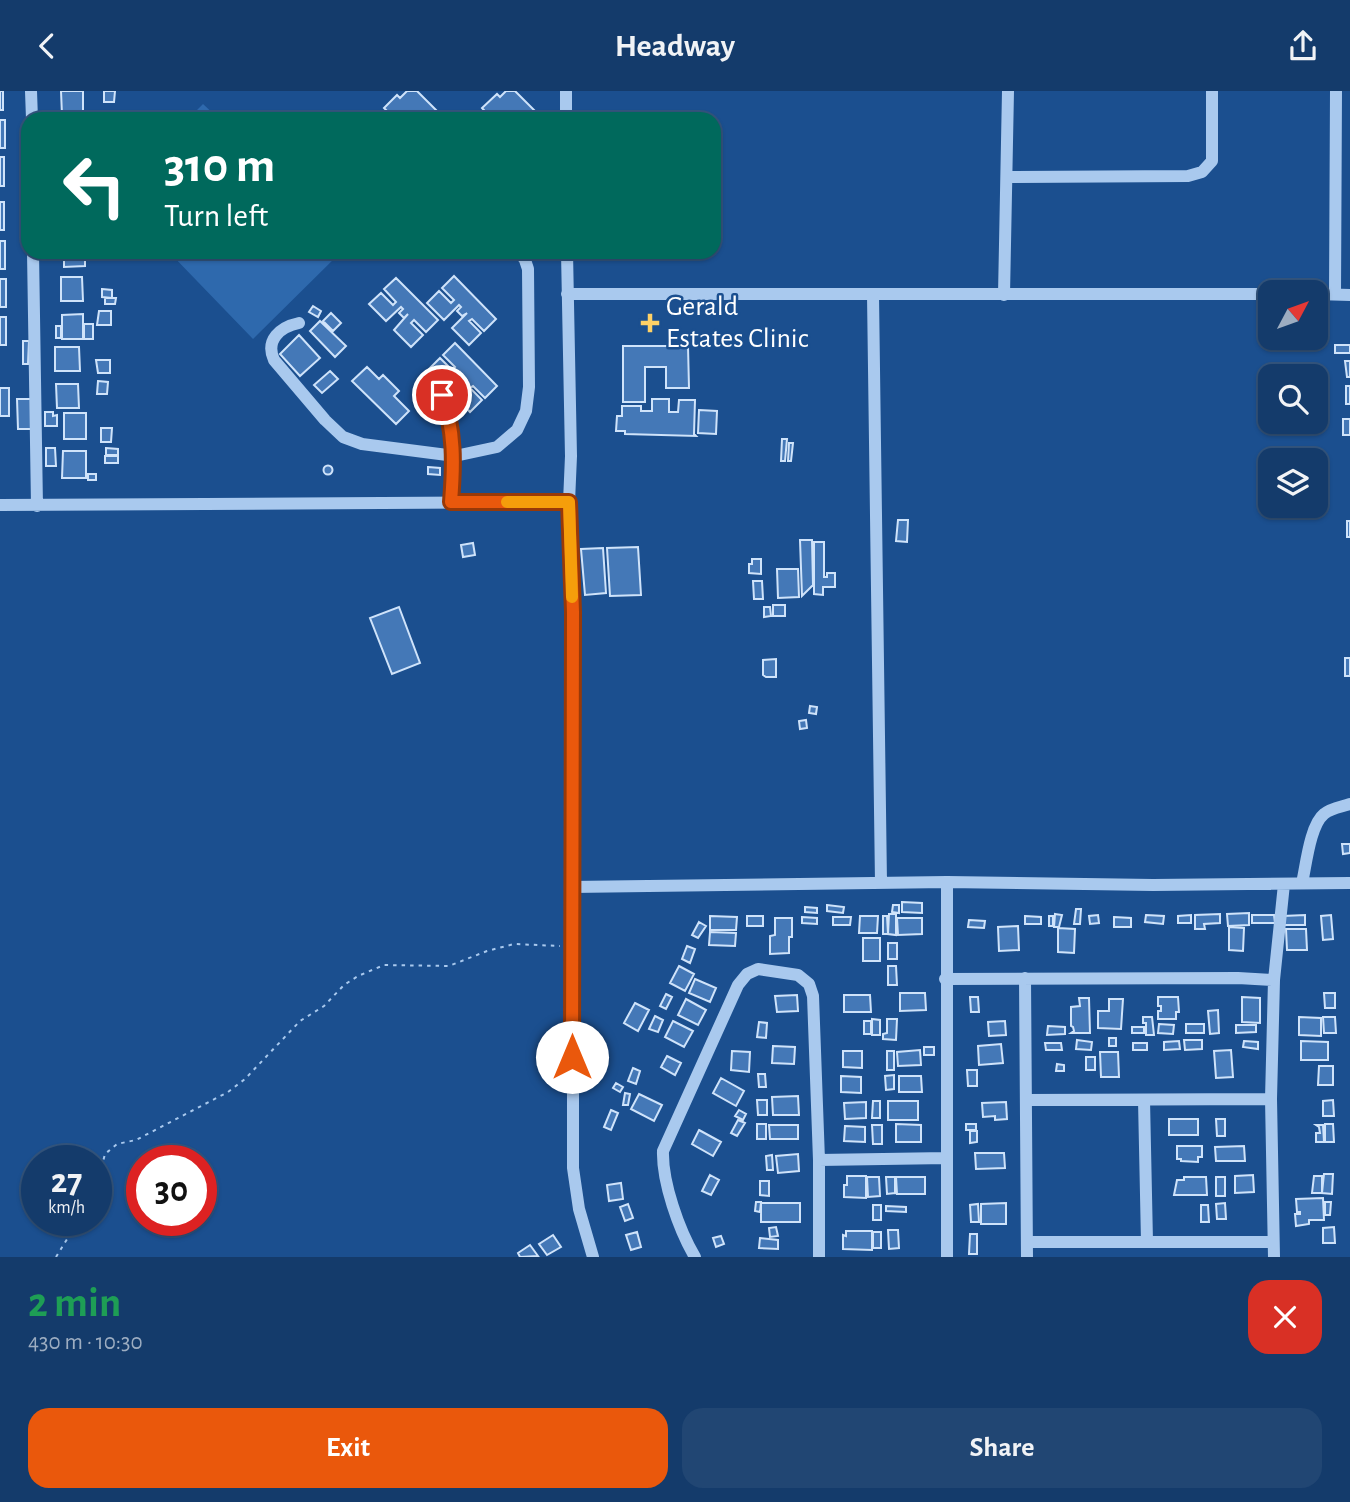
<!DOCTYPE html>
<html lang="en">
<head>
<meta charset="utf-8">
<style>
	body { margin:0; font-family:"Alegreya Sans",sans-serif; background:#214673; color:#f1f3f6; height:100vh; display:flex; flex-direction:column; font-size:26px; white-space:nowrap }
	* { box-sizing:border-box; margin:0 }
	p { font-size:23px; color:#9dadc1 }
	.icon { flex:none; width:38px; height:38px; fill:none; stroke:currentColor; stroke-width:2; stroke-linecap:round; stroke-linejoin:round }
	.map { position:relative; height:1166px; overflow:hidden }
	.details { display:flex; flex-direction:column; background:#143b6b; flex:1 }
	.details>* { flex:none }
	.hud { position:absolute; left:21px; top:21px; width:700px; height:147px; border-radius:21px; box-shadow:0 2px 5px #0004,0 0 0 2px #33557e; background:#00695c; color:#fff; overflow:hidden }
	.needle { width:46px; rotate:49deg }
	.buttons { position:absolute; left:1258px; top:189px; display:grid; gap:14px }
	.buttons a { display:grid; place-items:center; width:70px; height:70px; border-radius:14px; background:#143b6b; box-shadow:0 2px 5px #0004,0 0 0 2px #33557e; font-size:35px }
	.speed { position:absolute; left:21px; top:1054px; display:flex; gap:14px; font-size:35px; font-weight:700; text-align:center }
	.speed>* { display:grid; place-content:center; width:91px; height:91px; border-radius:50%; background:#143b6b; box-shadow:0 2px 5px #0004,0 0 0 2px #33557e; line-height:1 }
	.speed small { font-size:18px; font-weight:400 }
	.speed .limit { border:10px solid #d22; background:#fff; color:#111 }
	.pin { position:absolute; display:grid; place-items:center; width:60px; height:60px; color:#fff; margin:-30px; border:4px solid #fff; border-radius:50%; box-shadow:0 2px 7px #0007 }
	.me { position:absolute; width:77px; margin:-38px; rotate:0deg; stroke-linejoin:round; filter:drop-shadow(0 0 5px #0008) }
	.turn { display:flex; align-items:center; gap:24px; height:147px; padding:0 28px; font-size:32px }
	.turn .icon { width:91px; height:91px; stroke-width:2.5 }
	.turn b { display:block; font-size:49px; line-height:60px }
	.round { display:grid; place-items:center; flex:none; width:74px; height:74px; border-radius:21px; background:#214673 }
	.headline { display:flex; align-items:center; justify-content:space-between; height:119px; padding:0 28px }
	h1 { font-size:42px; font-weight:700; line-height:52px; color:#1e9e55 }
	.cta { display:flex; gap:14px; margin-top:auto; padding:14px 28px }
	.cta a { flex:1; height:80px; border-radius:21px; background:#ea580c; color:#fff; font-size:28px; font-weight:700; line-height:80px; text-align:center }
	.cta a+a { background:#214673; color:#f1f3f6 }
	header { display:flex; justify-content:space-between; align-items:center; height:91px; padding:0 28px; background:#143b6b; font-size:32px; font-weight:700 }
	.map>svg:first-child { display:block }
	.green { fill:#2e69ad }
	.building { fill:#4478b7; stroke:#cfe3fa; stroke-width:2 }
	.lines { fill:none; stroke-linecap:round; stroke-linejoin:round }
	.path { stroke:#a9c9ee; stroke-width:2; stroke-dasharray:3.5 5; stroke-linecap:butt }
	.minor { stroke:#a9c9ee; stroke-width:12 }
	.route-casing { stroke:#983908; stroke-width:18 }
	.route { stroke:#ea580c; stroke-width:12 }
	.slow { stroke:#f59e0b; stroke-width:12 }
	.poi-dot { fill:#ffd166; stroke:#1b4f8f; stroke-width:2.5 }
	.labels { text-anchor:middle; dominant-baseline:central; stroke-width:5; stroke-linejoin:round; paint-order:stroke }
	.poi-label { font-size:28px; fill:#fff; stroke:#1b4f8f; text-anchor:start }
</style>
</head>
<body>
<header><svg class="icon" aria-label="back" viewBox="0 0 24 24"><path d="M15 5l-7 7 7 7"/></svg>Headway<svg class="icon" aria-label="share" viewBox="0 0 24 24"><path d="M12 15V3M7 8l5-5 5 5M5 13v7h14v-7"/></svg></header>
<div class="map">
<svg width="1350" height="1166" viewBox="0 0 1350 1166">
	<rect width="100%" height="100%" fill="#1b4f8f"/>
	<path class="green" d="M203,13L217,26L215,28H188Z
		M169,161H341L253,248Z"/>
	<path class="building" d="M0,0H3V19H0Z
		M61,0H83V24H62Z
		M104,0H115L114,11H104Z
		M407,0H417L438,21L430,28H404L402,26L395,28L384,17L397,4L400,7Z
		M506,0H515L535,20L527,28H502L499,25L492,28L482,17L497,3L500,6Z
		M0,29H5V57H0Z
		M0,66H4V95H0Z
		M0,111H4V139H0Z
		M0,150H5V178H0Z
		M64,161H85V175L64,176Z
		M454,185L496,228L484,240L472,228L469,230L481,242L469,254L452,237L467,222L462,225L457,220L461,216L459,214L444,229L427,212L439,200L451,212L454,209L442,197Z
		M61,186H82L83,210H61Z
		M396,187L438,229L426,241L414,229L411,232L423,244L411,256L394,239L408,223L404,227L399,222L403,218L401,216L386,230L369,213L381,202L393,214L396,211L384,198Z
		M0,188H6V216H0Z
		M102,198L112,199V207L102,206Z
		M105,207H116L115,213H105Z
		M313,215L321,220L318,226L309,221Z
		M99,220H111V234H97Z
		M331,222L341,232L333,240L323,230Z
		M83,223V248H62V224Z
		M0,226H6V254H0Z
		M320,230L346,255L335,266L310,240Z
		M84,233H93V248H84Z
		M56,235H61V247H56Z
		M299,244L320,267L300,285L280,263Z
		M23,250H29L28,273H23Z
		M455,252L497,295L485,307L473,295L470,297L482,309L470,321L453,304L467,288L463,293L458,287L462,283L460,281L445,296L428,279L440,267L452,279L455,276L443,264Z
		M1335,254H1350V262H1335Z
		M623,255H688L689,297H666V276H645V311H623Z
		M55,256H79L80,280H55Z
		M96,269H110V282H98Z
		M1345,270H1350V286H1347Z
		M367,276L379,288L383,284L399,300L394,305L409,320L396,333L352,290Z
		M330,280L338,288L322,302L314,294Z
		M98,290L108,291L107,303H97Z
		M56,293H78L79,317H57Z
		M1346,295H1350V313H1346Z
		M0,297H9V325H0Z
		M17,308H35V338H18Z
		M652,308H669V321H678L679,309H695L694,343L696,345L625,343V340H616L617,325H622V315H641V320H652Z
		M699,319L717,320L716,343L698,342Z
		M45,321H53V325L57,324V335H45Z
		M64,322H86V348H64Z
		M1343,328H1350V344H1343Z
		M101,337H112L111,351H101Z
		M782,348H787L785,370H781Z
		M789,352H793L791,370H788Z
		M46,357H55L56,375H46Z
		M106,357L118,358V364H106Z
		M63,360H86V387H62Z
		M105,365H118V372H105Z
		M323.5 379a4.5 4.5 0 1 1 9 0a4.5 4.5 0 1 1-9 0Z
		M428,376L440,377V384L428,383Z
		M88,383H96V389H88Z
		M898,429H908L907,451L896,450Z
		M1347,430H1350V446H1347Z
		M800,449H812L813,494L802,505Z
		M814,451H824V486H827V482H835V496H823V504L814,503Z
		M473,452L475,464L463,466L461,454Z
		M638,456L641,504L610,505L607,457Z
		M603,457L606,502L585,504L581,458Z
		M752,468H761V483L749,482V473H752Z
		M777,478H798L799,506L778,507Z
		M753,490H762L763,508H754Z
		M773,514H785V525H773Z
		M399,516L420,572L392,583L370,527Z
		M764,516H770L771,525L764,526Z
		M1345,567H1350V585H1345Z
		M776,568V586H766L763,584V569Z
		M810,615L817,616L816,623L809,622Z
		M806,629L807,637L800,638L799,630Z
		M1342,753H1350V762L1343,763Z
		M902,811L922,812V822L902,821Z
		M827,814L844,816L843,822L827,820Z
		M893,814H899V822L892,821Z
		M805,816L817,817V822L805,821Z
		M1076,818H1081L1080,833H1074Z
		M1249,822V834L1228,835L1227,823Z
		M889,823H896V844L888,843Z
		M1055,823L1062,824L1059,836H1054Z
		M1220,823V832L1204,833L1205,838H1195V824Z
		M1098,824L1099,832L1090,833L1089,825Z
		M1146,824L1164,825L1163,833L1145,831Z
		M1191,824V832H1178V825Z
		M1252,824H1274L1275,832H1252Z
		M1305,824V834H1284L1283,825Z
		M1331,824L1333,848L1323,849L1321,825Z
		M710,825L737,826L736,839H710Z
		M747,825H763V835H747Z
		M860,825H878L877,842H859Z
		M883,825H887L888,843H883Z
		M1025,825L1041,826V833H1025Z
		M1049,825H1053V835H1049Z
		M802,826L817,827V833L802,832Z
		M833,826H851L850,834H833Z
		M1114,826L1131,827V836H1114Z
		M775,827H792V846H789V862L770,863V845L775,844Z
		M897,827H922V843L898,844Z
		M969,829L985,830L984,837L968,836Z
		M699,831L706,835L698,847L692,844Z
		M1018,835L1019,859L999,860L998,836Z
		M1229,836L1244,837L1243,860L1229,859Z
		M1058,837L1075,838L1074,862L1058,861Z
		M1286,838H1306L1307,859H1287Z
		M710,841L736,842L735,855L709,854Z
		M863,847H880V870H863Z
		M888,852H897V868H888Z
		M687,855L695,858L690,872L682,868Z
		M679,875L694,883L685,900L670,892Z
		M888,875H896L897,894H888Z
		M695,888L716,897L710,911L689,902Z
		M900,902H925L926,919L900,920Z
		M1324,902H1335V917H1325Z
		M666,903L672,906L666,918L660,915Z
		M797,904L798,920L777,921L775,905Z
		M844,904H870L871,921H844Z
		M970,906H978L979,921H971Z
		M1158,906H1178L1179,921H1176V928H1158V920H1161V915H1158Z
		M1242,906L1260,907V932L1242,931Z
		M1079,907H1089L1090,942H1071L1074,940L1073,936L1071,935V916L1080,915Z
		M686,908L706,919L698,934L678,924Z
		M1109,908H1123L1121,938L1098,937V920H1109Z
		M635,912L649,919L638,940L624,932Z
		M1218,919L1219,942L1210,943L1208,920Z
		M655,925L663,929L658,941L649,938Z
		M1143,926H1152L1154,944H1146V932H1143Z
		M1299,926L1321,927V945L1299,944Z
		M1323,926H1335L1336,942H1324Z
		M872,928L880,929V944H872Z
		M887,928H897L896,949L883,948V943L887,942Z
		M673,930L693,940L684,956L665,946Z
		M864,930H871V943H864Z
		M1005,930L1006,944L989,945L988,931Z
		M759,931L767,932L766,947L757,946Z
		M1159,933L1174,934L1173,943L1158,942Z
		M1186,933H1204V942H1186Z
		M1236,934H1256V941L1236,942Z
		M1048,935L1065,936V943L1047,944Z
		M1132,936H1144V942H1132Z
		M1109,947H1116V955H1109Z
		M1077,949L1092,951L1091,959L1076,958Z
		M1184,949H1202V958L1185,959Z
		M1179,950L1180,958L1164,959V951Z
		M1244,950L1258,951V958L1243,956Z
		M1301,950L1328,951V969H1301Z
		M1045,952H1061L1062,959H1046Z
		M1133,952H1147V959H1133Z
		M1001,953L1003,972L979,974L978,955Z
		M773,955L795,956L794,973L772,972Z
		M924,956H934V964H924Z
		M920,959L921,974L898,975L897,961Z
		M1231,959L1233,986L1216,987L1214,960Z
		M732,960L750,961L749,981L731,979Z
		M843,960H862V977L843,976Z
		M887,960H894V979H887Z
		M1100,961H1118L1119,986H1101Z
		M667,965L681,972L675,984L661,976Z
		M1086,966H1095V979H1086Z
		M1057,973L1064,974V980H1056Z
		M1319,975H1333V994H1318Z
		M633,977L640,980L636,993L628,990Z
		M967,979H977V995H968Z
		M758,983H765L766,996H759Z
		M894,984V998L886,999L885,985Z
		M841,985L861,986V1002L841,1001Z
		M899,985H921L922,1001H899Z
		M721,987L744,1000L736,1015L713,1002Z
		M616,992L623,996L620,1001L613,997Z
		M625,1002L630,1003L628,1014H623Z
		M639,1003L662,1014L654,1030L631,1018Z
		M798,1005L799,1024H773L772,1006Z
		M757,1009H767V1024H758Z
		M1333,1009L1334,1025H1323V1010Z
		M873,1010H880V1027H872Z
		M888,1010H918V1029H888Z
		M866,1011V1027L845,1028L844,1012Z
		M1006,1011L1007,1028L995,1029V1025L983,1026L982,1012Z
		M611,1019L618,1022L611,1039L604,1036Z
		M739,1019L746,1023L743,1029L735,1025Z
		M1169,1028H1198V1044H1169Z
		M1216,1028H1225V1045H1217Z
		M738,1029L745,1032L737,1045L731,1042Z
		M757,1033H766V1048H757Z
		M896,1033L921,1034V1051H896Z
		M966,1033H976V1039H966Z
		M1325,1033H1333L1334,1051H1325Z
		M769,1034H798V1048H770Z
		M872,1034H882V1053H873Z
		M1316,1034H1323L1324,1051H1316V1042H1320L1319,1036Z
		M845,1035L865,1036V1051L844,1050Z
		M699,1039L721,1051L713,1065L692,1053Z
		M970,1040H977V1051L970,1052Z
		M1177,1055H1202V1066H1198V1071L1181,1070V1068H1177Z
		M1244,1055L1245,1070H1216L1215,1056Z
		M975,1062H1004L1005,1077L976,1078Z
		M798,1063L799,1080L778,1082L776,1065Z
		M772,1064L773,1079H767L766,1065Z
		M1324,1083H1333L1332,1103L1322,1102Z
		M710,1084L719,1089L711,1104L702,1100Z
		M1253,1084L1254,1101L1235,1102V1085Z
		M847,1085H866V1107L844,1106V1094H847Z
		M1314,1085H1322V1102H1312Z
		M867,1086H879L880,1105L868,1106Z
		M886,1086H895V1102L887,1103Z
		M896,1086H925V1103H897Z
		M1184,1086H1206L1207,1104H1174L1177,1089H1184Z
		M1216,1086H1225V1105H1216Z
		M760,1090H769V1105L760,1104Z
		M621,1092L623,1108L609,1110L607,1094Z
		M1323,1107L1324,1129H1309V1133L1296,1135L1295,1123H1300V1121H1297L1296,1108Z
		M756,1111H761L760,1121L755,1120Z
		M1325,1111H1331L1330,1124H1325Z
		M761,1112H800V1131H761Z
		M1006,1112V1133H981V1113Z
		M1225,1112L1226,1128H1217L1216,1113Z
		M628,1113L633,1127L625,1130L620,1116Z
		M978,1113L979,1131H971L970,1114Z
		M873,1114H881V1129H873Z
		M1201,1114H1208L1209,1131H1201Z
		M886,1115L906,1116V1121L886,1120Z
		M776,1136L778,1145L770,1146L769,1137Z
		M1334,1136L1335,1152H1323V1137Z
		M888,1139H898L899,1157L889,1158Z
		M846,1140H872V1159L843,1158V1144L846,1145Z
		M637,1141L641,1156L631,1159L626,1144Z
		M873,1141H881V1157H873Z
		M970,1143H977V1163H969Z
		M553,1144L561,1156L547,1164L539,1153Z
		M721,1145L724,1153L716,1156L713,1147Z
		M760,1147L778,1149V1158L759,1157Z
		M530,1154L538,1165L520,1166L518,1162Z"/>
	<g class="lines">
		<path class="path" d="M96,1083L101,1078L105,1063L117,1053L136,1049L228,1001L245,988L300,930L324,915L344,894L358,885L384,874L449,875L487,860L514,853L560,855
			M56,1166L79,1129"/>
		<path class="minor" d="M31,0L32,28
			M566,0V28
			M1007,86L1188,85L1202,81L1212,70V0
			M33,161L37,415
			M567,161L571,365L569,411L573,521V1077L579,1118L593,1166
			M567,203H1270
			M1316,203L1350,204
			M1335,203L1336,0
			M873,204L881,792
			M1004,204L1008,0
			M299,232C280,236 265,249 274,269L325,329L343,346L362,353L455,365L497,356L517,339L526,320L529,296L528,178L525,169L519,161
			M433,289C456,327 454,368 451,411
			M0,414L569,411
			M1302,792C1306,775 1310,734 1324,723C1331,717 1341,716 1350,713
			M571,796L947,791L1153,794L1350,792
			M1025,887L1027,1166
			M945,888L1238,887L1274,889
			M1027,1009L1271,1008
			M1144,1009L1147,1151
			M819,1069L947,1067
			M1027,1151H1273
			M695,1166C679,1139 662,1091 663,1060L738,894L747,883L758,878L798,884L809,893L813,905L819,1069V1166
			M947,1166V791
			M1274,1166L1271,1008L1274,889L1284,793"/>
	</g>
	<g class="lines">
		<g class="route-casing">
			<path id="route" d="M442,304C455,339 454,374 451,411H569L573,521L572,966"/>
		</g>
		<use href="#route" class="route"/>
		<path class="slow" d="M507,411H569L572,506"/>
	</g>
	<path class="poi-dot" d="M646.5 221.5h7v7h7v7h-7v7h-7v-7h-7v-7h7z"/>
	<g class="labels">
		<g class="poi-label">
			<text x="666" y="216">Gerald<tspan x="666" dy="32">Estates Clinic</tspan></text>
		</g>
	</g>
</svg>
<div class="buttons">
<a><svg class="needle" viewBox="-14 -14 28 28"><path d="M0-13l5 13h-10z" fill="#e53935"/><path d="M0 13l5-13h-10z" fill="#9dadc1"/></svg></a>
<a><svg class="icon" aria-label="search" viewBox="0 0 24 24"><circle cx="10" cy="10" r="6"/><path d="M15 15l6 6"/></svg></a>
<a><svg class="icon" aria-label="layers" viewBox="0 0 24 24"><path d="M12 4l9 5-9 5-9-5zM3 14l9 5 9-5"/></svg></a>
</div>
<div class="speed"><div>27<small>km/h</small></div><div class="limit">30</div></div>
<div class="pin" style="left:442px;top:304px;background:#d93025"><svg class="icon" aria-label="arrive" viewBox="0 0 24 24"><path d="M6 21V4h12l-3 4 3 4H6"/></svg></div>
<svg class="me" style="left:572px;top:966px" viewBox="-20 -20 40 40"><circle r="19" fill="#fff"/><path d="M0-13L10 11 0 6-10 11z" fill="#ea580c"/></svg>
<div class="hud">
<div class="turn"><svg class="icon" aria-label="left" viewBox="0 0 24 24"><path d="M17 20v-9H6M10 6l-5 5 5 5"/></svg><div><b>310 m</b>Turn left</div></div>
</div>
</div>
<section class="details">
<div class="headline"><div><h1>2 min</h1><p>430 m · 10:30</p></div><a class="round" style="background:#d93025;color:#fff"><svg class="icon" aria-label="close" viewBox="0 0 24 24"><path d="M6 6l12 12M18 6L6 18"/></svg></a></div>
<div class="cta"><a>Exit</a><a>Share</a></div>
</section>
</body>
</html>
